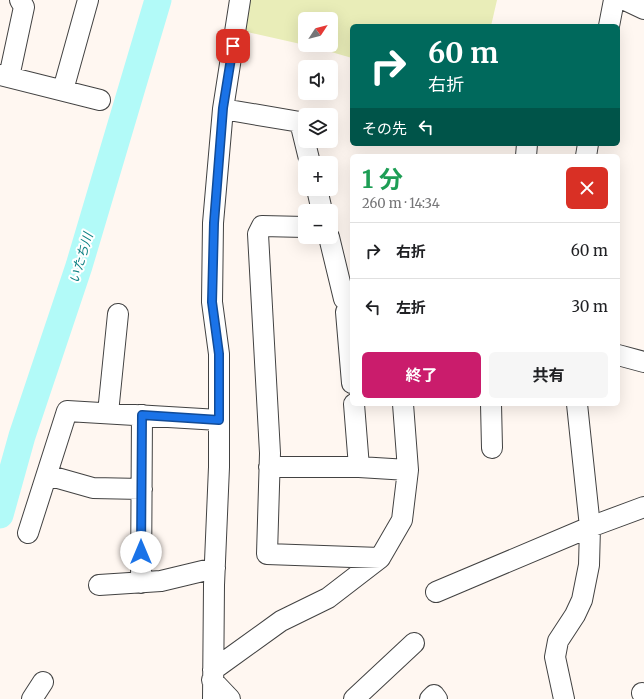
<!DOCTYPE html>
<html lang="ja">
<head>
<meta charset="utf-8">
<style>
	body { margin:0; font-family:Merriweather,"Noto Sans JP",serif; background:#f6f6f6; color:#202124; height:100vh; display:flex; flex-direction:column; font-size:15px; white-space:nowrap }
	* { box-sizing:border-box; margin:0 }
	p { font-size:13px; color:#757577 }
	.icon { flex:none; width:22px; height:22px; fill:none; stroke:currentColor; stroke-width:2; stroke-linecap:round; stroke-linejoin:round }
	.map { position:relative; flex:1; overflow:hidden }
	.side { position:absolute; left:350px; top:154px; width:270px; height:252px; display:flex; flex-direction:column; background:#fff; border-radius:6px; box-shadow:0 4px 16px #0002 }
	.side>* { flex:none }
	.guide { position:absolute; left:350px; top:24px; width:270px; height:122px; border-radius:6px; box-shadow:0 4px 16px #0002; background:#00695c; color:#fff; overflow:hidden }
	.needle { width:26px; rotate:54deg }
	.controls { position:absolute; left:298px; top:12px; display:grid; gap:8px }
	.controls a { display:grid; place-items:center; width:40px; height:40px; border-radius:6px; background:#fff; box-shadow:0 4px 16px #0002; font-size:20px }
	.pin { position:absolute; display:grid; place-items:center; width:34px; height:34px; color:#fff; margin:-17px; border-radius:8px; box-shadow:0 2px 6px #0006 }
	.me { position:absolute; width:44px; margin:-22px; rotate:0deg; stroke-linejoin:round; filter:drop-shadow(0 0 3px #0008) }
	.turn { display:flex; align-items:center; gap:14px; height:84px; padding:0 12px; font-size:18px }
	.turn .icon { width:52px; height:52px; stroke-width:2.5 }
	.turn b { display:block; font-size:28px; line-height:34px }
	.then { display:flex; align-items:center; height:38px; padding:0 12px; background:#0003; gap:8px; font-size:15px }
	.round { display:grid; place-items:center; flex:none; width:42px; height:42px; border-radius:6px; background:#f6f6f6 }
	.summary { display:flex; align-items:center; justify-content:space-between; height:68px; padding:0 12px }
	h1 { font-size:24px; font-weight:700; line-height:30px; color:#1e9e55 }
	.primary-button { display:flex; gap:8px; margin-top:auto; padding:8px 12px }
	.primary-button a { flex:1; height:46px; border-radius:6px; background:#ca1c6c; color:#fff; font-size:16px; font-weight:700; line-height:46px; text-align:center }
	.primary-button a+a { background:#f6f6f6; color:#202124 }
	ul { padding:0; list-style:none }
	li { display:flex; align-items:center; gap:12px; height:56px; padding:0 12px; border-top:1px solid #e0e0e0 }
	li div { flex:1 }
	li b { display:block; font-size:15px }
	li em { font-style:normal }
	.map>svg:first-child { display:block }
	.green { fill:#e9edb8 }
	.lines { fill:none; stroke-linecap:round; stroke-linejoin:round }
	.river { stroke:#b2faf8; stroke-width:27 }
	.minor-casing { stroke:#424242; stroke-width:22 }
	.minor { stroke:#fff; stroke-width:20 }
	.route-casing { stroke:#114b97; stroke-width:10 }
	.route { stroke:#1a73e8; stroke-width:7 }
	.labels { text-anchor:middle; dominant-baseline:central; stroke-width:4; stroke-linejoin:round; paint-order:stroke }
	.water-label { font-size:13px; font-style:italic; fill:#0f8284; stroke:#fff }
</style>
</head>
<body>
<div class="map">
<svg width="644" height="699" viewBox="0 0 644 699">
	<rect width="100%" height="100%" fill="#fff7f1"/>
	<path class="green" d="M247,0H497L491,26H352V58L307,45H331V19H305V45L243,31Z"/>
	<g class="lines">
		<path class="river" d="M0,515L22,436L79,266L158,0"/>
		<g class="minor-casing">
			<path id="minor" d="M625,0L644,9
				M609,26L614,0
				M0,75L100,100
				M9,77L24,7L20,0
				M63,90L88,0
				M223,109L300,122L310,163
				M526,156L527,144
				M586,156L588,144
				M317,189L322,211
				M305,227L262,226L258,234L270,453L267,554L380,558
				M329,237L344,299L352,307
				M352,306L346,312L352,383
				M618,355L644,362
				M354,404L359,467
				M491,404L492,448
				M108,413L118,314
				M269,467H359L408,470
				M47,475L93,488L142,489
				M28,533L67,411L219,420
				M141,583L142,415
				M99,585L161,581L215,568
				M436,592L590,527L644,507
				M213,670L281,621L328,598L380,558L402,520L408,470L403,404
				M212,680L230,699
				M642,693L644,694
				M32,699L43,682
				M213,699L214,585L219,467V354L212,302L213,223L223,109L240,0
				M354,699L414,643
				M430,699L434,695L437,699
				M564,699L555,657L558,641L575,615L582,600L589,565L590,527L577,404"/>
		</g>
		<use href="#minor" class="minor"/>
	</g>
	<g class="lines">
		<g class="route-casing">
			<path id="route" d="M141,552L142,415L219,420V354L212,302L214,223L223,108L233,46"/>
		</g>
		<use href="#route" class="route"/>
	</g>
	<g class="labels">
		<g class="water-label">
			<text transform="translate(81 258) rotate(-73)">いたち川</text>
		</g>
	</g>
</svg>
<div class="controls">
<a><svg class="needle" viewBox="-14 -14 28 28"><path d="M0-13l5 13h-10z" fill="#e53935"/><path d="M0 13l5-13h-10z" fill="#757577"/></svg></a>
<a><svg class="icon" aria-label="sound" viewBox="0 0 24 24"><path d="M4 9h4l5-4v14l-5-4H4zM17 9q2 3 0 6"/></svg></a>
<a><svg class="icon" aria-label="layers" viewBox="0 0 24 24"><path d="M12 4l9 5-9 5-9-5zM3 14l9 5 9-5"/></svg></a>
<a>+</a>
<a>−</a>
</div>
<div class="pin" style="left:233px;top:46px;background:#d93025"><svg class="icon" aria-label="arrive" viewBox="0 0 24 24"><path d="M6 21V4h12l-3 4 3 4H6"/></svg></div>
<svg class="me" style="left:141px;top:552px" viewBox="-20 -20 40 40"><circle r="19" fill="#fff"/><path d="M0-13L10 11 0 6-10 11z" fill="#1a73e8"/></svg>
<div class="guide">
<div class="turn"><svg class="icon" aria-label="right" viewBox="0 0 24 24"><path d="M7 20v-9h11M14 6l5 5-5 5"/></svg><div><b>60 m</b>右折</div></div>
<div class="then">その先<svg class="icon" aria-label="left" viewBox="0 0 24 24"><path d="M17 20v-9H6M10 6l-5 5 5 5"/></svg></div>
</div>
<section class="side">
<div class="summary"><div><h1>1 分</h1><p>260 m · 14:34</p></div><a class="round" style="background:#d93025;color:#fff"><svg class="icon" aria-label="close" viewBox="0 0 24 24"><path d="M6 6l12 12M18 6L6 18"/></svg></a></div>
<ul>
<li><svg class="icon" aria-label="right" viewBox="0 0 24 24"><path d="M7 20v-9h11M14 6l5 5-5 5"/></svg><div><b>右折</b></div><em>60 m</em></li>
<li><svg class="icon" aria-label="left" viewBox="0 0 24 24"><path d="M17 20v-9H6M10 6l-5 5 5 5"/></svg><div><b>左折</b></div><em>30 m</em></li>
</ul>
<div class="primary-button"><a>終了</a><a>共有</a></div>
</section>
</div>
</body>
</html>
